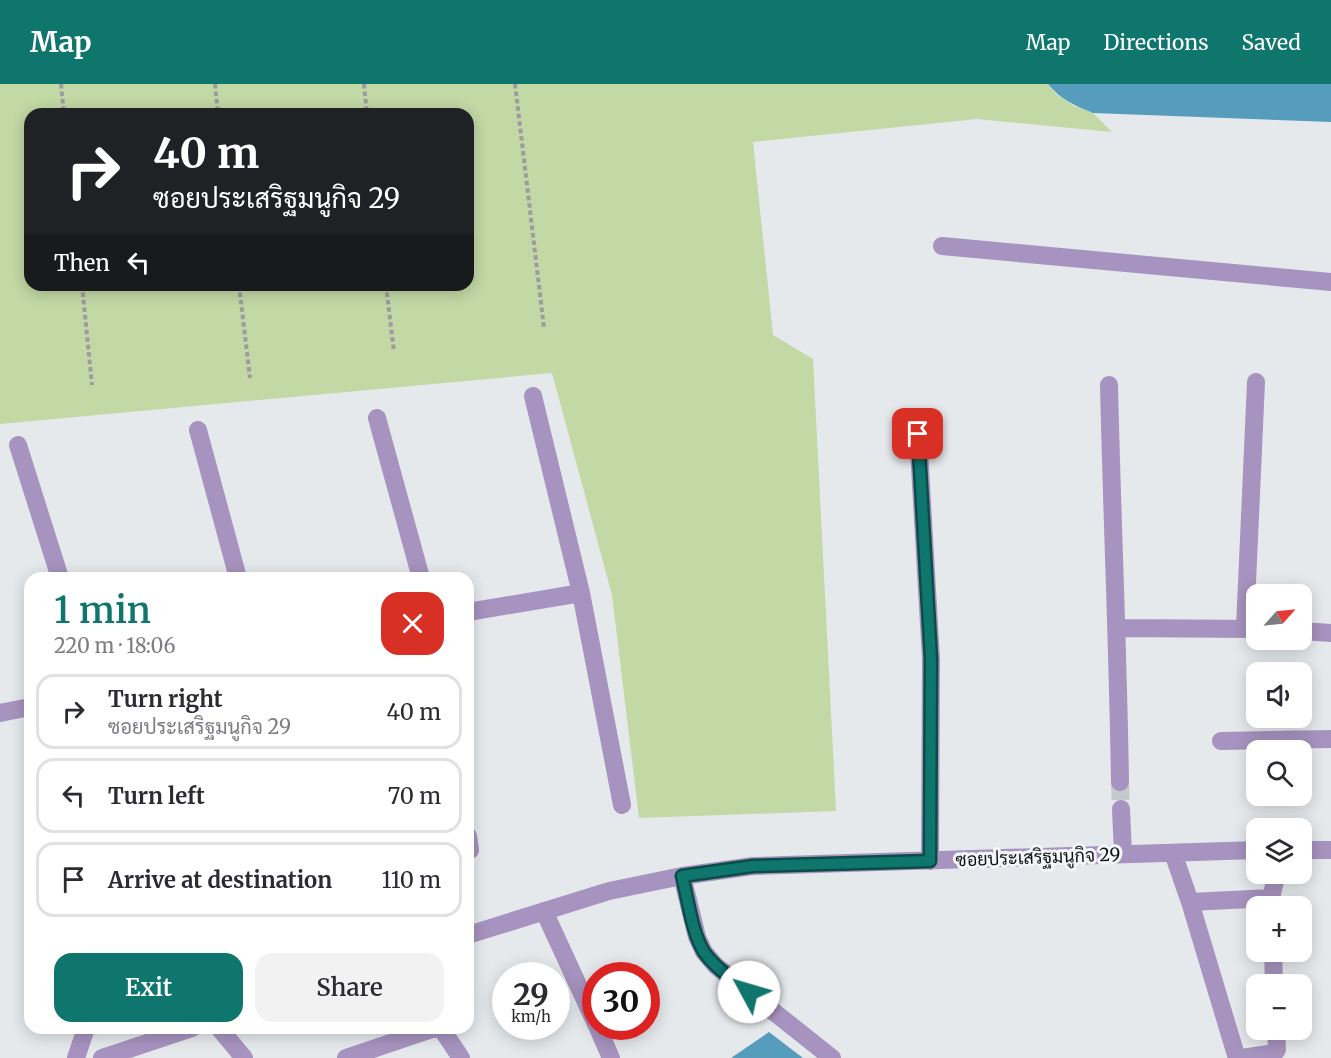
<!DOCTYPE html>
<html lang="en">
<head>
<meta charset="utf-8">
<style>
	body { margin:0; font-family:Merriweather,Sarabun,serif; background:#f2f2f3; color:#2b2b33; height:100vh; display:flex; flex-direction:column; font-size:22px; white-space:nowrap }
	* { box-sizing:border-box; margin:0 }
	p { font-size:20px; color:#7c7c81 }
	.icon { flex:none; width:33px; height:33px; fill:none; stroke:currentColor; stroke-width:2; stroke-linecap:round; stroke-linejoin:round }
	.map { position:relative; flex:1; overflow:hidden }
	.side { position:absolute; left:24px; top:488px; width:450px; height:462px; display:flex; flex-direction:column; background:#fff; border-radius:18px; box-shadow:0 3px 15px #0003 }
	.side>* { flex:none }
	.hud { position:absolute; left:24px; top:24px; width:450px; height:183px; border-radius:18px; box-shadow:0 3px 15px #0003; background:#202124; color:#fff; overflow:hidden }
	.needle { width:39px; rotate:63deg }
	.fabs { position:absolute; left:1246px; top:500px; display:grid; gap:12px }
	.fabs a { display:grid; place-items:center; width:66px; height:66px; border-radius:12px; background:#fff; box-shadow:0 3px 15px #0003; font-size:30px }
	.speed { position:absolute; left:492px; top:878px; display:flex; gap:12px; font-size:30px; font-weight:700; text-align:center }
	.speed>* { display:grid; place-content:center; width:78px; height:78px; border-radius:50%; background:#fff; box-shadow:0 3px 15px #0003; line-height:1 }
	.speed small { font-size:15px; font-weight:400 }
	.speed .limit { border:9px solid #d22; background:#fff; color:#111 }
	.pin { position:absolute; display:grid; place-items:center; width:51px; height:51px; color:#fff; margin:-26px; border-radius:12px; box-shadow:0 3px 9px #0006 }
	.me { position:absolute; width:66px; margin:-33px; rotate:309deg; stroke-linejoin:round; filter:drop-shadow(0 0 4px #0008) }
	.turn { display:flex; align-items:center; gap:21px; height:126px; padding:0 30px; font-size:27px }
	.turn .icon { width:78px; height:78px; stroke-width:2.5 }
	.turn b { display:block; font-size:42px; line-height:51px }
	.then { display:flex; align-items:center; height:57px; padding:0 30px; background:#0003; gap:12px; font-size:22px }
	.round { display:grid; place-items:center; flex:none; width:63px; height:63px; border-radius:18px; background:#f2f2f3 }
	.overview { display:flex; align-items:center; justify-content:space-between; height:102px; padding:0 30px }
	h1 { font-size:36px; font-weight:600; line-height:45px; color:#0f766e }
	.primary-button { display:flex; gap:12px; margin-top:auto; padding:12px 30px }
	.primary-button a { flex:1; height:69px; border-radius:18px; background:#0f766e; color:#fff; font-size:24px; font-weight:600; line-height:69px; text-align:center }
	.primary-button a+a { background:#f2f2f3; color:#2b2b33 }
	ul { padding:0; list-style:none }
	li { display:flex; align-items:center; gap:18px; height:75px; margin:0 12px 9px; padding:0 18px; border:3px solid #e1e1e2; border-radius:18px }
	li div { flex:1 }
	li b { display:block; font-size:22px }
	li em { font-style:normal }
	header { display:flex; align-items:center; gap:36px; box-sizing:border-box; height:84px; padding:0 30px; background:#0f766e; color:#fff }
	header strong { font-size:28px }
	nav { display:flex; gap:33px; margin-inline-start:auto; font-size:21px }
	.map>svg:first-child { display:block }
	.green { fill:#c2d8a5; fill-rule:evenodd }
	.water { fill:#569cbd }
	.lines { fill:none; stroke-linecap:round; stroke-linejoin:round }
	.minor-tunnel { stroke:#c6c9cb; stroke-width:18; stroke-dasharray:18 9; stroke-linecap:butt }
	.path { stroke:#9a9d9f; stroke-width:4; stroke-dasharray:4.5 3; stroke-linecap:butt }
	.minor { stroke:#a693bf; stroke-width:18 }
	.route-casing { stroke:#0a4d48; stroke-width:15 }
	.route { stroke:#0f766e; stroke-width:10 }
	.labels { text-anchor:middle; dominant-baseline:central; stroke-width:6; stroke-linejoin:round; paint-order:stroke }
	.street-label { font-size:18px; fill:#101212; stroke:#f3f7f9 }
</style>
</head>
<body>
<header>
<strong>Map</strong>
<nav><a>Map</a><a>Directions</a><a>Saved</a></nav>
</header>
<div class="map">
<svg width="1331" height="974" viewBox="0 0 1331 974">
	<rect width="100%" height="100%" fill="#e6e9ec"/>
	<path class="green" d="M0,0H1048L1056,10L1074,22L1093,29L1112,48L977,35L753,58L773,251L813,275L836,727L639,734L612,511L552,289L0,340ZM30,30H468V201H30Z"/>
	<path class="water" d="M1048,0H1331V38L1093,29C1075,22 1060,15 1048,0Z
		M769,948L803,974H731Z"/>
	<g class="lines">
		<path class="minor-tunnel" d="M1120,698L1121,725"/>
		<path class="path" d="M61,0L64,30
			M215,0L218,30
			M364,0L367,30
			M515,0L544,244
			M82,201L92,301
			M239,201L250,294
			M386,201L394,268"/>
		<path class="minor" d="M942,162L1331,198
			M1109,301C1112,434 1118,566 1120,698
			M533,312L581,509L622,721
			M377,334L421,494
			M198,346L238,494
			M918,349L931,575L930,777
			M18,361L60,494
			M468,528L581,509
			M1118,544L1257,545
			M1245,544L1256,298
			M1302,547L1331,549
			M0,629L30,623
			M1221,657L1331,655
			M1121,725L1123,770
			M468,752L470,766
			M1302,766H1331
			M1173,769L1190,818L1236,971L1239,974
			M682,792L697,853L704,868L716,882L832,974
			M1190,818L1271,814
			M1271,822V814L1277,789
			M544,827L596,940
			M468,851L609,807L682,792L753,782L1257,766
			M1273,867L1274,900
			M597,942L611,974
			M219,944L244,974
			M441,944L461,974
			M76,974L86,944
			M102,974L192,944
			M346,974L435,944
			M1242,974L1274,969L1277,966L1276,945"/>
	</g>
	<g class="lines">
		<g class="route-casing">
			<path id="route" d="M749,908C734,896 715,884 704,868C692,849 688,815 682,792L753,782L930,777L931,575L918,350"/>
		</g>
		<use href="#route" class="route"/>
	</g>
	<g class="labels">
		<g class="street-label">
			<text transform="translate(1038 773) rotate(-2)">ซอยประเสริฐมนูกิจ 29</text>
		</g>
	</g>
</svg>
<div class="fabs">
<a><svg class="needle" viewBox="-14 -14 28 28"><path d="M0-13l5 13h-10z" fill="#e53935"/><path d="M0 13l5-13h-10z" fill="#7c7c81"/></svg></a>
<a><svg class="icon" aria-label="sound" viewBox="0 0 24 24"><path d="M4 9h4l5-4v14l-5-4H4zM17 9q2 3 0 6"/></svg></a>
<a><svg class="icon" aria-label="search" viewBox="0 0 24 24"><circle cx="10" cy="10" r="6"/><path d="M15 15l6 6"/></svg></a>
<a><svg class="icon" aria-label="layers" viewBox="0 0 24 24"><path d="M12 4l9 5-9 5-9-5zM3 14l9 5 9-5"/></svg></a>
<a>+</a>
<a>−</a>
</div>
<div class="speed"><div>29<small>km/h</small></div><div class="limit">30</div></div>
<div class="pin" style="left:918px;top:350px;background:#d93025"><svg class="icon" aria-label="arrive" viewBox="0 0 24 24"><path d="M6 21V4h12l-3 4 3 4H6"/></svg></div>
<svg class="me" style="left:749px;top:908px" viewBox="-20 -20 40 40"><circle r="19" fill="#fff"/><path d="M0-13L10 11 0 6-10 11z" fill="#0f766e"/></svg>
<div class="hud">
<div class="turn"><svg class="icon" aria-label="right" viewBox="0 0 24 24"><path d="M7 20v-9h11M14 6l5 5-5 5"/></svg><div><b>40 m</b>ซอยประเสริฐมนูกิจ 29</div></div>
<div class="then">Then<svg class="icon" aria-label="left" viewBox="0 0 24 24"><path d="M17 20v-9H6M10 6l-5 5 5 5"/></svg></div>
</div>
<section class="side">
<div class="overview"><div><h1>1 min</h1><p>220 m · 18:06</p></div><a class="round" style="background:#d93025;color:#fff"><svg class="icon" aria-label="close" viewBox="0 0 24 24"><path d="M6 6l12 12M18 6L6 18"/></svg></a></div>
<ul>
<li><svg class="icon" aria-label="right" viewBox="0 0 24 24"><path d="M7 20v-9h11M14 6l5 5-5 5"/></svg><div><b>Turn right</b><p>ซอยประเสริฐมนูกิจ 29</p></div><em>40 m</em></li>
<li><svg class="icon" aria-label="left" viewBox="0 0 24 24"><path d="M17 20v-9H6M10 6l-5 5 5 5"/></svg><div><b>Turn left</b></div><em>70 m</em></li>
<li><svg class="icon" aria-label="arrive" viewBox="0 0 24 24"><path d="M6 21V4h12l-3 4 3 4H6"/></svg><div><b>Arrive at destination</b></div><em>110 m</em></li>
</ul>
<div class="primary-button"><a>Exit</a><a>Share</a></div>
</section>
</div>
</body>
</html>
